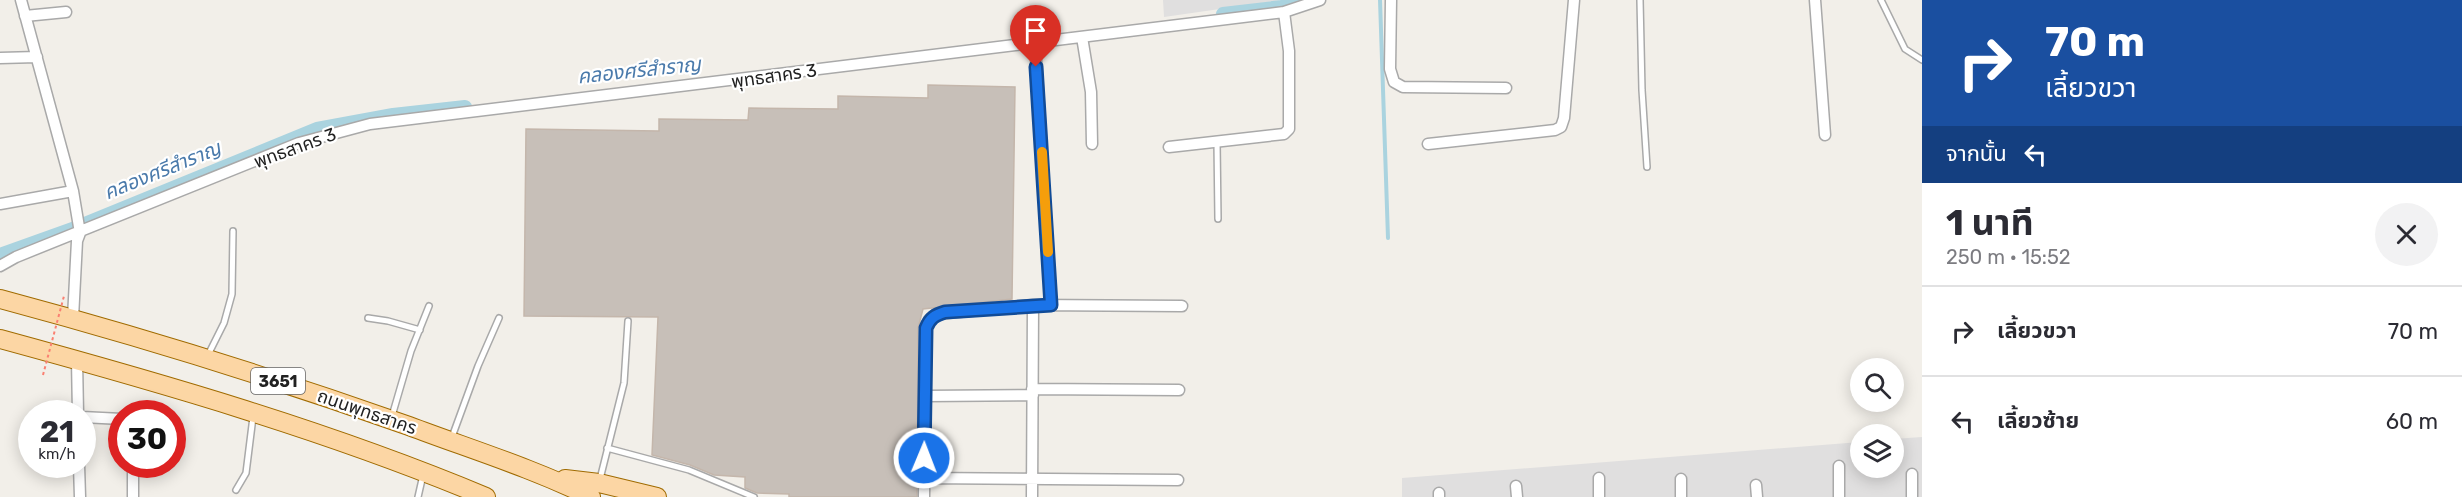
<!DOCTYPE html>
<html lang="th">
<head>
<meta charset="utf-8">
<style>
	body { margin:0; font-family:Rubik,"Noto Sans Thai",sans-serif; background:#f2f2f3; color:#2b2b33; height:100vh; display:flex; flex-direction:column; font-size:22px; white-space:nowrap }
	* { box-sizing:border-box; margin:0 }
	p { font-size:20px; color:#7c7c81 }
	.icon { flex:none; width:33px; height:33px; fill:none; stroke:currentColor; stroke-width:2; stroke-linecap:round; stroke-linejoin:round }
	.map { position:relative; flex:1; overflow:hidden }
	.details { display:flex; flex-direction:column; background:#fff; width:540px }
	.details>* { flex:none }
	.guide { background:#1a4fa0; color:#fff; overflow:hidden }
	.tools { position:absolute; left:1850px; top:358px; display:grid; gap:12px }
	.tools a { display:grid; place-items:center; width:54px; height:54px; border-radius:50%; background:#fff; box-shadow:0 3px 15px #0003; font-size:30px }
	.speed { position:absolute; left:18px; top:400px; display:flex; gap:12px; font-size:30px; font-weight:700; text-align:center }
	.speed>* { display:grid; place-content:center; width:78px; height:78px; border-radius:50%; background:#fff; box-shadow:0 3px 15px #0003; line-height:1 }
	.speed small { font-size:15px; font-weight:400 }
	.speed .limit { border:9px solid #d22; background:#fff; color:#111 }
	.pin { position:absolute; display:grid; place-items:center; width:51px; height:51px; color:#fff; margin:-62px -26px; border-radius:50% 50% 50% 0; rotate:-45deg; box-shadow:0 0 6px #0007 }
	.pin .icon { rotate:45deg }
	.me { position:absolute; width:66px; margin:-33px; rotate:1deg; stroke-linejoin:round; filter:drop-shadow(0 0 4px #0008) }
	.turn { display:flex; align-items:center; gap:21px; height:126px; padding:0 24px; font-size:27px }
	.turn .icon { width:78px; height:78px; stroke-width:2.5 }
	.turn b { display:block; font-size:42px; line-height:51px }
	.then { display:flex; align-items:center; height:57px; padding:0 24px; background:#0003; gap:12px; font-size:22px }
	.round { display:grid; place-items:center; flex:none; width:63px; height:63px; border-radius:32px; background:#f2f2f3 }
	.overview { display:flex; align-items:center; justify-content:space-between; height:102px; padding:0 24px }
	h1 { font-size:36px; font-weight:700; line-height:45px }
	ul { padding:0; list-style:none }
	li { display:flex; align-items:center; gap:18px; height:90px; padding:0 24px; border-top:2px solid #e1e1e2 }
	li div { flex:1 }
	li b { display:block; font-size:22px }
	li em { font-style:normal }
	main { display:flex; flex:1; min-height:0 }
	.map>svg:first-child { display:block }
	.residential { fill:#e0dfdf }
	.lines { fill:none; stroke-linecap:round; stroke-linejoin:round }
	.stream { stroke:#aad3df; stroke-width:4 }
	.canal { stroke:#aad3df; stroke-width:14 }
	.building { fill:#c7bfb8; stroke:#c4b6ab; stroke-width:1.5 }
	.lane-casing { stroke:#a9a9a9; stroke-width:8 }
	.street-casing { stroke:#a9a9a9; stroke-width:13 }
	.primary-casing { stroke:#a06b00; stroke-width:20 }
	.lane { stroke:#fff; stroke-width:5 }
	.street { stroke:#fff; stroke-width:10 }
	.primary { stroke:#fcd6a4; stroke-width:18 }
	.path-bridge { stroke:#fa8072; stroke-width:2; stroke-dasharray:3 3; stroke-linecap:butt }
	.route-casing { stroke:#114b97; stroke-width:15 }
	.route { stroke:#1a73e8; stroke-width:10 }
	.slow { stroke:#f59e0b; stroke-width:10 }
	.labels { text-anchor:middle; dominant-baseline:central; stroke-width:4.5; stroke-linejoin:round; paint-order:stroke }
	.shield { fill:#fff; stroke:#646464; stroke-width:1.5 }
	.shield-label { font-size:16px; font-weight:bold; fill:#222 }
	.street-label { font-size:18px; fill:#222; stroke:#fff }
	.water-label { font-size:20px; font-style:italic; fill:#4a7aab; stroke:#fff }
</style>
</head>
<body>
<main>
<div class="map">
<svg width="1922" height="497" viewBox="0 0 1922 497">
	<rect width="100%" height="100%" fill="#f2efe9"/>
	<path class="residential" d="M1163,0H1282L1164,17Z
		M1922,437V497H1402V478L1860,442V468H1893V439Z"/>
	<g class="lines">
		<path class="stream" d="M1380,0L1388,238"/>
		<path class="canal" d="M1223,14L1282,7L1303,0
			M0,255L75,228L317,129L393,115L465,107"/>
	</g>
	<path class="building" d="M928,85L1015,87L1012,299L923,309L918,328L917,497H789V494L757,493L745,488V477L714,475L690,465L652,455L658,317L524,316L526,129L659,131V119L748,120L749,108L838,109V96L928,98Z"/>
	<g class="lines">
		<g class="lane-casing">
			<path id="lane" d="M1640,0L1642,90L1647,167
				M1881,0L1905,49L1922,60
				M1217,142L1218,219
				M368,318L388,321L420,330
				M207,357L224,323L232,294L233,231
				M392,416L411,351L429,306
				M452,437L478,366L499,318
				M607,448L689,470L754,497
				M600,479L624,383L628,321
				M236,490L246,473L253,417
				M418,497L423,475"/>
		</g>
		<g class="street-casing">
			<path id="street" d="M21,0L73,191L80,233L77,241L73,318
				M1391,0L1390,69L1394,82L1403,87L1506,88
				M1815,0L1825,135
				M25,16L66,12
				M1082,37L1091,92L1092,144
				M1035,43L1051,305
				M0,58L37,57
				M1428,144L1555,130L1561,127L1564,118L1574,0
				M1169,147L1284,134L1289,129V51L1284,12
				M0,204L73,191
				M0,266L16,257L299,143L370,124L1284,12L1320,0
				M77,360L78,414
				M1032,389L1179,390
				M925,396L1033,395
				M82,417L122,419
				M79,465L80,497
				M133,465V497
				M1839,466V497
				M924,478L1178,480
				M1681,479V497
				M1756,485L1757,497
				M1516,486L1517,497
				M1439,493V497
				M924,497L926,328L929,320L936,314L1033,305L1182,306
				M1032,497L1033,305
				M1599,497V478
				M1912,497V474"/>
		</g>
		<g class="primary-casing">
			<path id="primary" d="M0,299C138,336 274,378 409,426C470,449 532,468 591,497
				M0,339C165,384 328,431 486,497
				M565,479L599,483L657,497"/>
		</g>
		<use href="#lane" class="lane"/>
		<use href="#street" class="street"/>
		<use href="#primary" class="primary"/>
		<path class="path-bridge" d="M43,375L64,296"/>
	</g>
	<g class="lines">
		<g class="route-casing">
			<path id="route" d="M924,458L926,328C930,318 935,315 945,312L1051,305L1036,67"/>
		</g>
		<use href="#route" class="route"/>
		<path class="slow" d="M1042,152L1048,252"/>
	</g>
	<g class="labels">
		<rect class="shield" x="251" y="368" width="54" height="26" rx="4.5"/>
		<g class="shield-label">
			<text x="278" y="381">3651</text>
		</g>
		<g class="street-label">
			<text transform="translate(774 76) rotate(-8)">พุทธสาคร 3</text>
			<text transform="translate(295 148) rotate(-20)">พุทธสาคร 3</text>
			<text transform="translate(367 412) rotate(19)">ถนนพุทธสาคร</text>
		</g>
		<g class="water-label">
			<text transform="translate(639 70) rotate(-6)">คลองศรีสำราญ</text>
			<text transform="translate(162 170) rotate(-22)">คลองศรีสำราญ</text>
		</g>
	</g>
</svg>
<div class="tools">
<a><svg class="icon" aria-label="search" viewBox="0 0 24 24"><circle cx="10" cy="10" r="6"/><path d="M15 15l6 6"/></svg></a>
<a><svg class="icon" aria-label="layers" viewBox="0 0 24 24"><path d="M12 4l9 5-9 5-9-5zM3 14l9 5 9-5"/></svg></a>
</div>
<div class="speed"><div>21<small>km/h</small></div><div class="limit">30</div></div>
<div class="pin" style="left:1036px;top:67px;background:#d93025"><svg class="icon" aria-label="arrive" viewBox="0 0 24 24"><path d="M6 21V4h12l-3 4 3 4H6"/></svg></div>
<svg class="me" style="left:924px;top:458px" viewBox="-20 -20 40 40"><circle r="17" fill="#1a73e8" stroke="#fff" stroke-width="3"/><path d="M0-11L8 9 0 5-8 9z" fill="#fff"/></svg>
</div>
<section class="details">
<div class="guide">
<div class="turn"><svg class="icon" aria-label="right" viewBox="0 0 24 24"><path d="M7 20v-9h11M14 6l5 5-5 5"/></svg><div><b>70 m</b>เลี้ยวขวา</div></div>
<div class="then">จากนั้น<svg class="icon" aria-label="left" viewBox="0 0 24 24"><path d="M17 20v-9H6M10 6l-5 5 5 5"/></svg></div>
</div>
<div class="overview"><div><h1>1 นาที</h1><p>250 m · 15:52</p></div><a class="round"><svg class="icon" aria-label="close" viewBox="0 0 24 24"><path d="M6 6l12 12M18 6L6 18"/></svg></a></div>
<ul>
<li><svg class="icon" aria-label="right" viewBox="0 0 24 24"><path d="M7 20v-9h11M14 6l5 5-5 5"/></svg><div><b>เลี้ยวขวา</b></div><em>70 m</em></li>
<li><svg class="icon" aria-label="left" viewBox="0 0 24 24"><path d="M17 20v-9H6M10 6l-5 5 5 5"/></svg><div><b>เลี้ยวซ้าย</b></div><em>60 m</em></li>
</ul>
</section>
</main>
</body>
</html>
